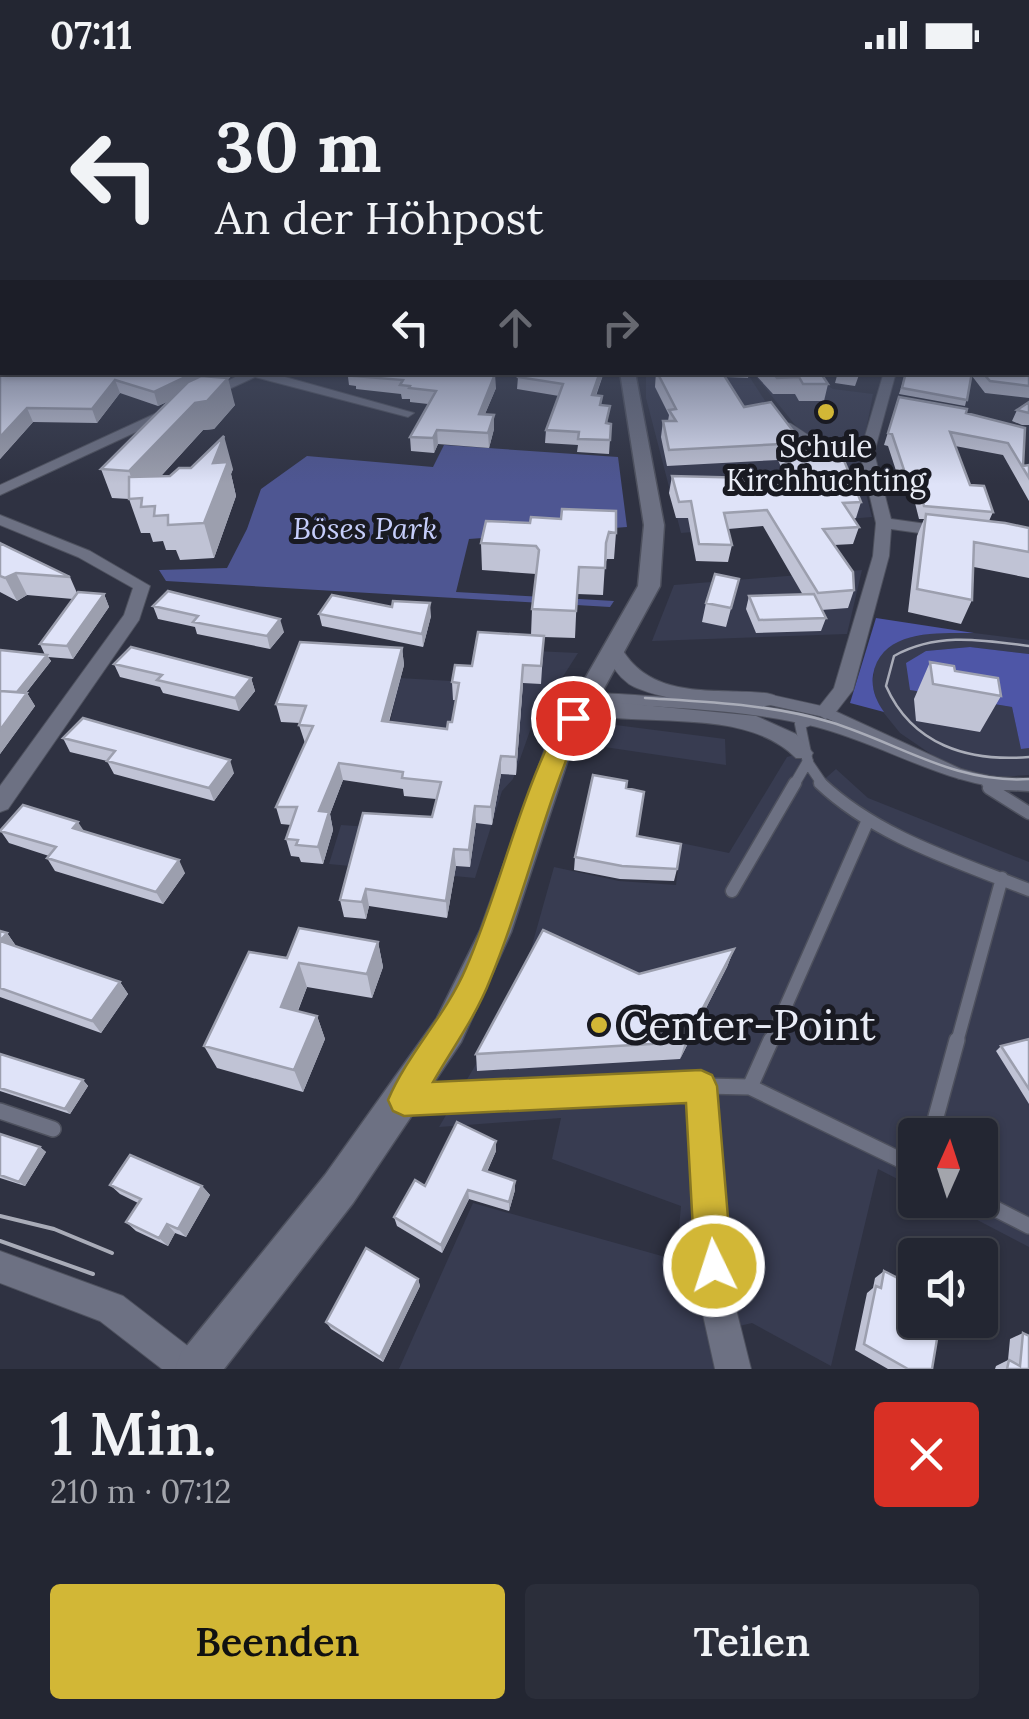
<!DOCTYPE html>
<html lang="de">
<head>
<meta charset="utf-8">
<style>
	body { margin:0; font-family:Lora,serif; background:#2b2e3a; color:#f1f3f6; height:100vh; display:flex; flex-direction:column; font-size:38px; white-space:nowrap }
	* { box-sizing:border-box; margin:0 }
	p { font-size:32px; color:#a3a5ac }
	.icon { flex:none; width:55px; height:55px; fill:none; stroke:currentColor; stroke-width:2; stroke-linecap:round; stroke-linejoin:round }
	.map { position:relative; height:1299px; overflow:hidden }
	.details { display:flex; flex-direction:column; background:#232632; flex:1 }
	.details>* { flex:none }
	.banner { position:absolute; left:0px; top:0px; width:1030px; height:305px; box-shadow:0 2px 8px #0004,0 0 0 2px #40434d; background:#232632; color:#f1f3f6; overflow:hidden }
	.needle { width:65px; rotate:3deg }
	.fabs { position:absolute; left:898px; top:1048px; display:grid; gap:20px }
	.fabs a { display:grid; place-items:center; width:100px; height:100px; border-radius:10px; background:#232632; box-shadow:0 2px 8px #0004,0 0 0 2px #40434d; font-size:50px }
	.pin { position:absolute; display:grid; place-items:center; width:85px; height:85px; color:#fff; margin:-42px; border:5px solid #fff; border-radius:50%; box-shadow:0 2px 10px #0007 }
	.me { position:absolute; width:110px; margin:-55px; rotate:356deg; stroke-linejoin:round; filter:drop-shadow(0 0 8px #0008) }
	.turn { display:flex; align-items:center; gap:35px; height:210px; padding:0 50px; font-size:45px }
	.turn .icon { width:130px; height:130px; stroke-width:2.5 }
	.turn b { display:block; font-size:70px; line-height:85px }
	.lanes { display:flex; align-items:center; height:95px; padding:0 50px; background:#0003; justify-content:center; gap:50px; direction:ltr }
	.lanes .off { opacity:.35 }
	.round { display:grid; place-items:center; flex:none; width:105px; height:105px; border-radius:10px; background:#2b2e3a }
	.head { display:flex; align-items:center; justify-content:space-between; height:170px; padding:0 50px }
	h1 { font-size:60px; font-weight:600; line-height:75px }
	.button { display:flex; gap:20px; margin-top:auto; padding:20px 50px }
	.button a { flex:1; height:115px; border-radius:10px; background:#d2b736; color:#111; font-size:40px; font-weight:600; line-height:115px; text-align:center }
	.button a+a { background:#2b2e3a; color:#f1f3f6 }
	.status { display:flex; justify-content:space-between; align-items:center; height:70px; padding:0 50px; background:#232632; direction:ltr }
	.status svg { height:28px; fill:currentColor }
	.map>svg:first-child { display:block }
	.built { fill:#383c51 }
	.green { fill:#4e5692 }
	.forest { fill:#4e56a7 }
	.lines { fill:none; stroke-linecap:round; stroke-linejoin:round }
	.lane-far3-casing { stroke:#4e515e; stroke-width:9 }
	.lane-far2-casing { stroke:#4e515e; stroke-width:12 }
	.lane-far1-casing { stroke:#4e515e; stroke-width:15 }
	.lane-casing { stroke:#4e515e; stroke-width:18 }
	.street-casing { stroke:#4e515e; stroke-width:2 }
	.secondary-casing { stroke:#4e515e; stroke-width:3 }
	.lane-far3 { stroke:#6d7183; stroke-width:8 }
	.lane-far2 { stroke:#6d7183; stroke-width:10 }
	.lane-far1 { stroke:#6d7183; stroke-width:12 }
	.lane { stroke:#6d7183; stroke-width:15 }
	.street { fill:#6d7183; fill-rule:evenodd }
	.secondary { fill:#6d7183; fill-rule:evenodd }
	.tram-far1 { stroke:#a9acb8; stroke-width:2.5 }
	.tram { stroke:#a9acb8; stroke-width:4 }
	.wall { fill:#c0c3d5 }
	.shaded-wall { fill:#9c9fae }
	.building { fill:#dfe3f8; stroke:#9c9fae; stroke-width:2.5 }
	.route { fill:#d2b736; stroke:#887723; stroke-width:2.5 }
	.poi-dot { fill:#d2b736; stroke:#191a22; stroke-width:4 }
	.labels { text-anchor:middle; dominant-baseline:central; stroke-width:10; stroke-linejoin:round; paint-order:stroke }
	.far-poi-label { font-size:30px; fill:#e9ecf6; stroke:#191a22 }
	.far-park-label { font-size:30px; font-style:italic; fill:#c6cefb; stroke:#191a22 }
	.near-poi-label { font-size:42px; fill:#e9ecf6; stroke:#191a22; text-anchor:start }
</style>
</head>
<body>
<div class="status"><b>07:11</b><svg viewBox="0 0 49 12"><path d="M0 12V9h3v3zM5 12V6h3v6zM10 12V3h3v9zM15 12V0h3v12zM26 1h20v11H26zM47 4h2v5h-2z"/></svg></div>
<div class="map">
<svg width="1029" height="1299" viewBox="0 0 1029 1299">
	<rect width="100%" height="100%" fill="#2f3242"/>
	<path class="built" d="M646,303H747L773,343L742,384L809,379L857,388L872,447L681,463L646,328Z
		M753,303H817L816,308L833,319L873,324L862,381L804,366Z
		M862,500L847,564L652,571L674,515Z
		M932,563H974L1029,570V584L970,577L926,581L911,620L1012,637L1021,678H1029V705L983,708L941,691L900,663L879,637L872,615L876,588L898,570Z
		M474,578L578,583L532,655L513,709L502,721L475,808L329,794L341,755L430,761L440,731L388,663L399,608L468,612Z
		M600,653L725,669L726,695L591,675Z
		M801,683L819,714L836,699L868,728L1029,792V1177L939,1130H980V1065H915V1118L878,1099L831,1296L752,1253L723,1260L725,1299H399L473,1133L676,1190L681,1136L552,1089L561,1048L439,1057L492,967L531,879L554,797L619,811L676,815L681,773L729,783L787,687Z"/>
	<path class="green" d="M444,375L618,387L627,457L469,469L456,522L614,531L610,537L166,511L159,500L227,498L247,459L261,419L307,386L433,397Z"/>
	<path class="forest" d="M876,548L974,563C937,563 881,559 873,605C871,618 876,631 884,642L850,633Z
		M970,577L1029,584V678L1021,679L1012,637L910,620L906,593L926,581Z"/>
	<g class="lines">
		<g class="lane-far3-casing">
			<path id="lane-far3" d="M789,357L815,374L867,383"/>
		</g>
		<g class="lane-far2-casing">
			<path id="lane-far2" d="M588,627C664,633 743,633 817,652C891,671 950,714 1029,715
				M771,630L825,642L960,704
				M808,651L800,654L808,693L823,715
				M794,715L808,691"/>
		</g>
		<g class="lane-far1-casing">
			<path id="lane-far1" d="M820,713C877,767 957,791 1029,820
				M988,713L1029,715
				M989,718L1029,743
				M732,821L795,713
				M770,972L868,750
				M957,972L1002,808"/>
		</g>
		<g class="lane-casing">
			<path id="lane" d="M704,1016L750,1017L915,1097
				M750,1017L771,970
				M0,1041L53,1059
				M931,1065L957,970
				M978,1130L1029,1156"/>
		</g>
		<g class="street-casing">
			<path id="street" d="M245,302H267L414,343L408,347L255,307L212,327L202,324Z
				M884,302H896L874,383L891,449L948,457L956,462L948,467L891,459L889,486L853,620L832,647L825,649L815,642L834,618L873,486L876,453L860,383Z
				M172,336L177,337V343L0,425V415Z
				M0,445L90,481L150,516L139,550L8,739L0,742V716L124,545L133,518L78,487L0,455Z
				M615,577L622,579C649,625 703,620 751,622C763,623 773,622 781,630C764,648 651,629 629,614C617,605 612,596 606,583Z
				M580,629L756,646L796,664L813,683L810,688H796C743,635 642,660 573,641L570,636Z
				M701,1002L711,1006L715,1016L733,1227L751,1299H715L699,1227L688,1031L404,1044L394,1040L390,1030L394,1020L404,1016Z
				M0,1181L123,1226L202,1287L208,1299H162L100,1251L0,1213Z"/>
		</g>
		<g class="secondary-casing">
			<path id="secondary" d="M620,302H635L664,455L660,516L572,677L511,862L461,972L353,1133L224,1299H175L181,1283L325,1105L437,948L480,861L546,677L638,516L644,455Z"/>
		</g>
		<use href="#lane-far3" class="lane-far3"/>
		<use href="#lane-far2" class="lane-far2"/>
		<use href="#lane-far1" class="lane-far1"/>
		<use href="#lane" class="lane"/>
		<use href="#street" class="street"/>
		<use href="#secondary" class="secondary"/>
		<path class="tram-far1" d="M1029,576C982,570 937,562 894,586L886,616C912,675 968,692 1029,687
			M645,628C707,632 770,634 830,652C899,673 954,714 1029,709"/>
		<path class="tram" d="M0,1146L54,1159L112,1183
			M0,1171L93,1204"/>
	</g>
	<path class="wall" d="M1029,233V328L985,323L972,306L965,336L899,324L906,302H1028Z
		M0,289L2,302H228L218,307L235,335L214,359L203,360L161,406L233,399L231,404L236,426L214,488L180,490L176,480H166L163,471L153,472L150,463H141L129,429L112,428L101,399L169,331L158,336L120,323L97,353L33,352L0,389Z
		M304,302H475L496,318L485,344L494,345V359L489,378L438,374L434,383L411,381L410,367L428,334L410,332V329H402L401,324L356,319V316L349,315L348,307Z
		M604,302L596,326L602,335L608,354H611L609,384L577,382L578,375L545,373L546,360L559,326L517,319L518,307Z
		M656,302H749L748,308L725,307L744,337L813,387L861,432L856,448L853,449L859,457L853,474L834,475L854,520L848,538L821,540L826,548L821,561L756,563L746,539L749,526L803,525L763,456L728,459L732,475L728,492L696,491L688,448H676L669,423L672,406L786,409L778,390L667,396L661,367L663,351H668L669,345L655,317Z
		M753,302H820L828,314L824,331H799L795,324H773Z
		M838,302H860L855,316L835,313Z
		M899,327L1025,358L1023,396L1029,395V431L1003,385L955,376L970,415L993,442L989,451L1029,458V508L974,497L972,530L961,554L908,542L917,466L924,449H919L911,417L901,416L888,376L884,375Z
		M1029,332V355H1022L1012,351L1017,340Z
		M616,463L614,489H607L605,494L603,525L577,524L575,568L544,567L541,614L523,613L516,705L501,704L492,755L476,753L470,797L456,796L447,848L369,836L366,849L344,847L340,830L432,747L436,729L404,726L403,719L343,710L330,744L333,760L323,794L301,792L299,787L291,786L286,769L291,755L281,754L276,737L305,673L299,655L300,653L281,652L276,634L402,578L404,595L389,652L447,659L452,652L456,630H453L452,612L472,596L531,565L532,539L536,504L482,500L481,473Z
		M0,473L70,507L77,523L104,524L109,537L73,589L48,587L51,591L26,623H27L35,636L0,684V580L45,585L40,574L73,529L27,525L17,531L0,522Z
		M739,509L726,557L702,552L706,533Z
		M153,536L284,562L270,579L197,564L195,557L158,549Z
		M319,544L431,546L423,577L322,556Z
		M930,592L1001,626L980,662L916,651L914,629Z
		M114,594L251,608L255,621L239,641L163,623L160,617L120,607Z
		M63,668L234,703L214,731L114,704L107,691L70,682Z
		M626,718L637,766L677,799L674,811L620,809L574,800L575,787Z
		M0,760L84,762L185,803L163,834L55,801L47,788L49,786L9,773Z
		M0,861L7,863L16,876L120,912L128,924L101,963L0,927Z
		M378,872L383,897L372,928L307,917L298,941L317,946L325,969L303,1022L217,998L204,976L287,888Z
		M734,879L727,897L680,989L477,1001L476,984L639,904Z
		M1029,969V1034L996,981L1001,976Z
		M0,984L83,1010L88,1016L70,1044L0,1021Z
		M0,1064L40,1077L46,1082L25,1116L0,1108Z
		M496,1071V1081L487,1102L515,1120L509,1141L469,1129L442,1183L397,1156L394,1147L425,1116Z
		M110,1115L202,1116L210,1125L186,1167L175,1163L168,1176L136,1161L126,1152L138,1133L120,1124Z
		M884,1201L915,1250L932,1299H888L855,1280L867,1223L873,1218L875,1208Z
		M418,1209L420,1216L383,1292L331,1259L326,1252Z
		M1023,1263L1029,1299H995L996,1296L1008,1290L1010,1269Z"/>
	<path class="shaded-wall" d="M0,233H2V244L0,246Z
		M196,302H228L158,336L154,322Z
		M600,302H604L591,338L592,325Z
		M495,304L496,318L479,358V344Z
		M228,308L235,335L214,359L203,360L141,428H138L129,401L195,333Z
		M115,310L120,323L97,353L92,339Z
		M27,338L33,352L0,389V367Z
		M494,345V359L489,378L488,363Z
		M437,360L438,374L434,383L433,368Z
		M224,366L233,399L231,404L236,426L214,488L204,453L213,393Z
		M16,503L27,525L17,531L5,508Z
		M104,524L109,537L73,589L67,576Z
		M430,533L431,546L423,577L422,564Z
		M280,549L284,562L270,579L267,566Z
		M402,578L404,595L384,669L382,651Z
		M47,585L51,591L20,630L17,623Z
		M523,595V613L516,705V687Z
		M251,608L255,621L239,641L235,628Z
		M27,623L35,636L0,684V660Z
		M501,686V704L492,755L491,737Z
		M230,690L234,703L214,731L209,718Z
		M339,693L343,710L330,744L333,760L323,794L318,777L319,741Z
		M475,736L476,753L470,797L469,780Z
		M78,752L86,764L73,758Z
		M454,779L456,796L447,848L446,831Z
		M179,790L185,803L163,834L156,822Z
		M366,819L369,836L366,849L362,832Z
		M7,863L16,876L10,883L0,871Z
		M378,872L383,897L372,928L367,904Z
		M734,879L727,897L680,989L685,972Z
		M299,893L307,917L290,960L281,937Z
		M120,912L128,924L101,963L92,951Z
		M317,946L325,969L303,1022L294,1000Z
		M83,1010L88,1016L70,1044L65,1039Z
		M496,1071V1081L483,1110V1100Z
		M40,1077L46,1082L25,1116L19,1112Z
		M515,1111V1120L509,1141V1132Z
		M202,1116L210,1125L186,1167L178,1159Z
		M468,1120L469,1129L442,1183L441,1175Z
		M167,1154L175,1163L168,1176L159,1168Z
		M418,1209L420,1216L383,1292L380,1287Z"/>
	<path class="building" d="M1028,233H1029V316L990,311L982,302H1028Z
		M2,288V302H196L154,322L115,310L92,339L27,338L0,367V289Z
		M355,302H475L495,304L479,344L494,345L488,363L437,360L433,368L410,367L436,321L409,318L410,316L400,315L403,310L354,306L357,303Z
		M519,302H600L592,325L602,326L600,335L610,336L606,353L611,354L610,370L578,369L579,362L546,360L563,314L518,307Z
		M657,302H722L744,337L771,332L813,387L843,388L861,432L843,433L859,457L823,459L853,502L854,520L818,523L767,440L724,443L732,475L699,474L691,431L679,432L672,406L797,409L781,374L669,380L663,351H676L669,340L676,339Z
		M772,302H820L828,314H803L799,307L777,308Z
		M906,302H972L967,330L902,318Z
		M201,306L228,308L207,331L195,333L129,401L101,399L188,312Z
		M899,327L967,339L966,343L1025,358L1023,396L1029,395V408L1008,373L950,362L970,415L984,416L993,442L924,436L916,404L905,403L892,364L888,363Z
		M1029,332V343L1017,340Z
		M224,366L213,393L228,392L204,453L168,455V445L154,446L155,436L141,437L142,428L129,429V407L170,406L179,398H191Z
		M562,439L616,441V463L609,462L606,473L605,498L579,497L576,541L532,539L539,480L536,476L481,473L486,451L530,453L531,447L561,449Z
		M926,444L1005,453L1029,458V482L974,472L972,530L917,519Z
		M0,473L70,507L16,503L5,508L0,506Z
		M715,504L739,509L731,538L706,533Z
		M168,521L280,549L267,566L193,552L198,546L153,536Z
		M78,522L104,524L67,576L40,574Z
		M814,524L826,548L759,550L749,526Z
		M332,525L392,537L393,531L430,533L422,564L319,544Z
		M478,562L544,566L541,596L523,595L516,687L501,686L491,737L475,736L469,780L454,779L446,831L366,819L362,832L340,830L363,743L432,747L441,712L402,708L403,702L339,693L319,741L329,742L318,777L296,775L298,770L286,769L297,737H276L313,656L299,655L306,636L276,634L300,572L402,578L382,651L447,659L448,652H452L459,613L452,612L455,595L472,596Z
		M131,577L251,608L235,628L157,610L162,605L114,594Z
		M0,580L47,585L17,622L0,621Z
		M930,592L954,596L955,601L998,608L1001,626L933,614Z
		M0,621L27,623L0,660Z
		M83,648L230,690L209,718L107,691L115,681L63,668Z
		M593,705L627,711L626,718L644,722L637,766L681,774L677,799L622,796L575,787Z
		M23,735L78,752L73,758L179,790L156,822L47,788L56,777L0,761Z
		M299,858L378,872L367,904L299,893L281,937L317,946L294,1000L204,976L249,882L287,888Z
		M543,860L639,904L734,879L685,972L476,984Z
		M0,861L7,863L0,871L120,912L92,951L0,918Z
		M1029,969V1019L1001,976Z
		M0,984L83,1010L65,1039L0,1018Z
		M457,1052L496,1071L483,1100L515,1111L509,1132L468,1120L441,1175L394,1147L415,1110L425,1116Z
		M0,1064L40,1077L19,1112L0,1105Z
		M130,1085L202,1116L178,1159L167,1154L159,1168L126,1152L141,1129L110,1115Z
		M366,1178L418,1209L380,1287L326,1252Z
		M884,1201L915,1217V1250L940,1251L932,1299H908L864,1274L876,1216L881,1218Z
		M1023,1263L1029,1266V1299H1007L1009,1290L1020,1296Z"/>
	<linearGradient id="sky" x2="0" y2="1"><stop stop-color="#1a1c24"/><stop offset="0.56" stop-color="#474f65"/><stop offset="1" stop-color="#474f65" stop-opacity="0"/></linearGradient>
	<rect width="1029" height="414" fill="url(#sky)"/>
	<path class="route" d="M573,640L584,648C545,732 526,824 490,910C476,946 452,979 433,1012L701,1000L712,1005L717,1016L732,1196L727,1209L714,1214L701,1209L695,1196L686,1033L404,1046L393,1041L388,1030C408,983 446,945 466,898C502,815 520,721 565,642Z"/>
	<g class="poi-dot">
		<circle cx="826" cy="342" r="10"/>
		<circle cx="599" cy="955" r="10"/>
	</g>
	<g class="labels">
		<g class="far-poi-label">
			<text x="826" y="376">Schule<tspan x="826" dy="34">Kirchhuchting</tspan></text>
		</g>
		<g class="far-park-label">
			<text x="365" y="458">Böses Park</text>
		</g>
		<g class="near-poi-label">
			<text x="619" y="955">Center-Point</text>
		</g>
	</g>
</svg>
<div class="fabs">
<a><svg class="needle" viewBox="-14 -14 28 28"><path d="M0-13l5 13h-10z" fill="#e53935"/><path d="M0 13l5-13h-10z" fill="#a3a5ac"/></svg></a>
<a><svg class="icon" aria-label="sound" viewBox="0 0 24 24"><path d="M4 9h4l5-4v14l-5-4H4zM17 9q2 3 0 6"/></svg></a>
</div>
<div class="pin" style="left:573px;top:648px;background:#d93025"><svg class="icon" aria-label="arrive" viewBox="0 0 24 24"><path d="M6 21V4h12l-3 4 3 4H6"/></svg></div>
<svg class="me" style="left:714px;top:1196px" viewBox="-20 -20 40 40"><circle r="17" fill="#d2b736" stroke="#fff" stroke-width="3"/><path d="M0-11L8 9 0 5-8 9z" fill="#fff"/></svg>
<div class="banner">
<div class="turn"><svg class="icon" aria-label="left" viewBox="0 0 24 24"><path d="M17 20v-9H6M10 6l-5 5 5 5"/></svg><div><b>30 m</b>An der Höhpost</div></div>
<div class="lanes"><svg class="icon" aria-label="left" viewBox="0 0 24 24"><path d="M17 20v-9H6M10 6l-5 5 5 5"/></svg><svg class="icon off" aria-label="ahead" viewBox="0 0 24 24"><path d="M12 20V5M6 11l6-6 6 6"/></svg><svg class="icon off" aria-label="right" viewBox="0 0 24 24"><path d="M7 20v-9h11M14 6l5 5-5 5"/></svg></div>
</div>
</div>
<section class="details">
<div class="head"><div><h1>1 Min.</h1><p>210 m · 07:12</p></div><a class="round" style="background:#d93025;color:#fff"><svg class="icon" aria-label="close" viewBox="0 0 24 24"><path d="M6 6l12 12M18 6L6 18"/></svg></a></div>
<div class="button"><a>Beenden</a><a>Teilen</a></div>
</section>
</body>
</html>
